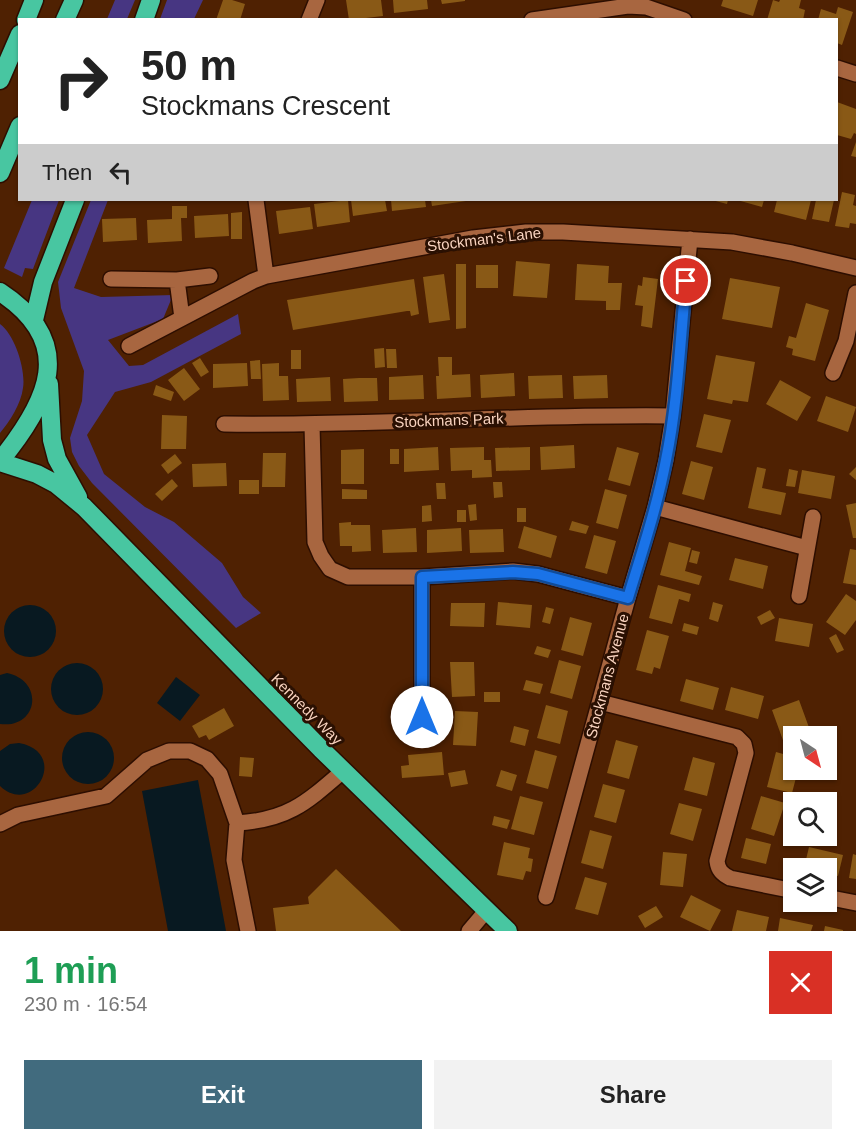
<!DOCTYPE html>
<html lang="en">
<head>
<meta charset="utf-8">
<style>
	body { margin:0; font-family:Arial,sans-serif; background:#f2f2f2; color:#222; height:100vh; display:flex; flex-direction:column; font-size:22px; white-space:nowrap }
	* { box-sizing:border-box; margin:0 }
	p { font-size:20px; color:#767676 }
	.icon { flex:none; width:33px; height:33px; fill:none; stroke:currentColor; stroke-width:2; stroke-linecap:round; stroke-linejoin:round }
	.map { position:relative; height:931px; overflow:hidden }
	.details { display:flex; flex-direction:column; background:#fff; flex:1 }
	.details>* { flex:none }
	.top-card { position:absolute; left:18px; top:18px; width:820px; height:183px; border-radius:0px; box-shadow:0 2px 4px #0004; background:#fff; color:#222; overflow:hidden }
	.needle { width:39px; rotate:144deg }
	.controls { position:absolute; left:783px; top:726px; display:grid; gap:12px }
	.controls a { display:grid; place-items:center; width:54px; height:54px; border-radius:0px; background:#fff; box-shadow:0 2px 4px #0004; font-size:30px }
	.pin { position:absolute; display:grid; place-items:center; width:51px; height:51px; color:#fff; margin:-26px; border:3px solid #fff; border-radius:50%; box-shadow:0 2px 6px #0007 }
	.me { position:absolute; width:66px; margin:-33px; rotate:0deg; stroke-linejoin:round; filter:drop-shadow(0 0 4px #0008) }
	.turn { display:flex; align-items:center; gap:21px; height:126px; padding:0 24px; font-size:27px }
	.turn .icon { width:78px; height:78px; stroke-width:2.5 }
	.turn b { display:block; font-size:42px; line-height:51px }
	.then { display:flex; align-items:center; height:57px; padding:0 24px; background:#0003; gap:12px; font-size:22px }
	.round { display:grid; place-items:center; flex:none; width:63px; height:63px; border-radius:0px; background:#f2f2f2 }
	.head { display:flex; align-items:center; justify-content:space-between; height:102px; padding:0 24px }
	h1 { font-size:36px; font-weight:600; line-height:45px; color:#1e9e55 }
	.action { display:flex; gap:12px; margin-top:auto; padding:12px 24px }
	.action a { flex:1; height:69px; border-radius:0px; background:#416b7e; color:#fff; font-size:24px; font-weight:600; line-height:69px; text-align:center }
	.action a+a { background:#f2f2f2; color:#222 }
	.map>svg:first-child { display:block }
	.green { fill:#473682 }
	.water { fill:#081921 }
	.building { fill:#895916 }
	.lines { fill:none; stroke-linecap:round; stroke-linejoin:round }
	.minor-casing { stroke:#2d0e00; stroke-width:18 }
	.highway-casing { stroke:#2d0e00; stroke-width:21 }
	.minor { stroke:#a86640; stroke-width:15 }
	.highway { stroke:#48c6a1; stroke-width:18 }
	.route-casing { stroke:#114b97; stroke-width:15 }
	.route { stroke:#1a73e8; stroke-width:10 }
	.labels { text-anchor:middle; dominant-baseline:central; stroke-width:6; stroke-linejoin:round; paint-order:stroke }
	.street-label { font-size:15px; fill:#f9d3bf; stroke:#2a1002 }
</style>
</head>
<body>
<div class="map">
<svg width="856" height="931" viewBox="0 0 856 931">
	<rect width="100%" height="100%" fill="#4f2102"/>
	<path class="green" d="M115,0H135L127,19H107Z
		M167,0H203L194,19H160Z
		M32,200H59L33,269L25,268L22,277L4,268Z
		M91,200H108L74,288L101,297L173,295L163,319L108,340L129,366L143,365L238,314L241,334L151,382L115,392L87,435L104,474L145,507L174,522L222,563L243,597L261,613L236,628L92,483L79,466L72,452L70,438L82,401L84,371L61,308L58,282Z
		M0,324C15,335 26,370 23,388C21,404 10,421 0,433Z"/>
	<path class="water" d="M4 631a26 26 0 1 1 52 0a26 26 0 1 1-52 0Z
		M51 689a26 26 0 1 1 52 0a26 26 0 1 1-52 0Z
		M7,673C45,681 38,729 0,724V675Z
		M176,677L200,695L180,721L157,703Z
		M62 758a26 26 0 1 1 52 0a26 26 0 1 1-52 0Z
		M19,743C70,752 34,818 0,786V751L10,744Z
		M198,780L226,931H168L142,791Z"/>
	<path class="building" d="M223,0H232L245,4L240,20H216Z
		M346,0H381L383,16L349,20Z
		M393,0H427L428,9L394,13Z
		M441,0H465V1L442,4Z
		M723,0H758L753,16L721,6Z
		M773,0L779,2L780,0H801L799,8L805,10L803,20H767Z
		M838,7L853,12L842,45L837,43V20H818L821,9L836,14Z
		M837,102L856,109V134L854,133L851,139L837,135Z
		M856,142V157L851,156Z
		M842,192L855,195L853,205L856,206V224L850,223L849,228L835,226Z
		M348,200L350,222L317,227L314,204Z
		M351,200H385L387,211L353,216Z
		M391,200H425L426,207L392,211Z
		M431,200H466V201L432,206Z
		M712,200H728L727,204Z
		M737,200H764L762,207Z
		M777,200H811L806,220L774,212Z
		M816,200H834L829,222L812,219Z
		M172,206H187V218H181L182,241L148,243L147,220L172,219Z
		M310,207L313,229L279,234L276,211Z
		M242,212V239H231V213Z
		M228,214L229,236L195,238L194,216Z
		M136,218L137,240L103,242L102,219Z
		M516,261L550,264L547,298L513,296Z
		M456,264H466V328L456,329Z
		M577,264L609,266L608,283H622L620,310H606V301L575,300Z
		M476,265H498V288H476Z
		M444,274L450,320L429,323L423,277Z
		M643,277L658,279L652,328L641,326L643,306L635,305L638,285L642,286Z
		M730,278L780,287L772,328L722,319Z
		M414,279L419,314L411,316L410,311H407L293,330L287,300Z
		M806,303L829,310L815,361L792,355L793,349L786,347L789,336L796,338Z
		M384,348L385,367L375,368L374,349Z
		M386,349H396L397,368H387Z
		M291,350H301V369H291Z
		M716,355L755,362L748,402L733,400L732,404L707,399Z
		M438,357H452V375L470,374L471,397L437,399L436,376H439Z
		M200,358L209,372L201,377L192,363Z
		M260,360L261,379H251L250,361Z
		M247,363L248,386L213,388V364Z
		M279,363V376H288L289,400L263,401L262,364Z
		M184,368L200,389L184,401L168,380Z
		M514,373L515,396L481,398L480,375Z
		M423,375L424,399L389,400V377Z
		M562,375L563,398L529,399L528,376Z
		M607,375L608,398L574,399L573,376Z
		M330,377L331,401L297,402L296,379Z
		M359,378H377L378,401L344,402L343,379Z
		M780,380L811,397L797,421L766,404Z
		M156,385L174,392L171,401L153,395Z
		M826,396L856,407L848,432L817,421Z
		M704,414L731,420L722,453L696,447Z
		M162,415L187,416L186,449H161Z
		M574,445L575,468L541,470L540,447Z
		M438,447L439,470L404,472V449Z
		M484,447V460H491L492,477L472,478V470L451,471L450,448Z
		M530,447V470L496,471L495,448Z
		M617,447L639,453L630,486L608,480Z
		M364,449V484H341V450Z
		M390,449H399V464H390Z
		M263,453H286L285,487H262Z
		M175,454L182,463L168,474L161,465Z
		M691,461L713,467L704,500L682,494Z
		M226,463L227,486L193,487L192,464Z
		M757,467L766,469L762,488L786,493L781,515L748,508Z
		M856,467V480L849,474Z
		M789,469L798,471L795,487L786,486Z
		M802,470L835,476L831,499L798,493Z
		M172,479L178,486L162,501L155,494Z
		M239,480H259V494H239Z
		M493,482H502L503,497L494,498Z
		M436,483H445L446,499H437Z
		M342,489L367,490V499H342Z
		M605,489L627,495L618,529L596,523Z
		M856,503V538H853L846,505Z
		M476,504L477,520L470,521L468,505Z
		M431,505L432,521L422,522V506Z
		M517,508H526V522H517Z
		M457,510H466V522H457Z
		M572,521L589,526L586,534L569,530Z
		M351,522V525H370L371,551L352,552V546H340L339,523Z
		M524,526L557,536L551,558L518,548Z
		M416,528L417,552L383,553L382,530Z
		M461,528L462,551L427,553V530Z
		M503,529L504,552L470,553L469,530Z
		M594,535L616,541L607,574L585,568Z
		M669,542L691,548L685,571L702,576L699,585L660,575Z
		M850,549L856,550V585L843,583Z
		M692,550L700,552L697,564L689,562Z
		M735,558L768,566L763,589L729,580Z
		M658,585L691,594L689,602L679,599L672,624L649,618Z
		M846,594L856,601V620L845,635L826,622Z
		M498,602L532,605L530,628L496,625Z
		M713,602L723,605L718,622L709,619Z
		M451,603H485L484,627L450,626Z
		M546,607L554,609L550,624L542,622Z
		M770,610L775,618L761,625L757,617Z
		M570,617L592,623L583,656L561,650Z
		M779,618L813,624L809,647L775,641Z
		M684,623L699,627L697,635L682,631Z
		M647,630L669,636L660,669L654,667L652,674L636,670Z
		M836,634L844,650L837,653L829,638Z
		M537,646L551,650L548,658L534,654Z
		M559,660L581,666L572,699L550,693Z
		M450,662H474L475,696L452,697Z
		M686,679L719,688L713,710L680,701Z
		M526,680L543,684L540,694L523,690Z
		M731,687L764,696L758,719L725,710Z
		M484,692H500V702H484Z
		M799,700L811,733L794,736V740L784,743L772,710Z
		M546,705L568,711L560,744L537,738Z
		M224,708L234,726L209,740L206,735L199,738L192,726Z
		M455,711L478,712L476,746L453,745Z
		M514,726L529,730L525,746L510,742Z
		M616,740L638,746L629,779L607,773Z
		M826,745L833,747L827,768H826Z
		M535,750L557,756L548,789L526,783Z
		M442,752L444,775L402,778L401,766L409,765L408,755Z
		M776,752L794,757V770H798L792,793L767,787Z
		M240,757L254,758L252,777L239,776Z
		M693,757L715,763L707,796L684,790Z
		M465,770L468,784L451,787L448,773Z
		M501,770L517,775L512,791L496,786Z
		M603,784L625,790L616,823L594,817Z
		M520,796L543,802L534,835L511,829Z
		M761,796L785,803L774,836L751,829Z
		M679,803L702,809L693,841L670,834Z
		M494,816L510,820L507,829L492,825Z
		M590,830L612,836L603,869L581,863Z
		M746,838L771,844L766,864L741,858Z
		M504,842L530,848L528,858L533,859L531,872L526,871L523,880L497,875Z
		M809,847L843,855L838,876L826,873V868H804Z
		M663,852L687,854L683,887L660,885Z
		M853,854L856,855V879L849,878Z
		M336,869L401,931H276L273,908L309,904L308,897Z
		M585,877L607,883L598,915L575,909Z
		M691,895L721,910L710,931L680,917Z
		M656,906L663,917L645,928L638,916Z
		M737,910L769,917L766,931H732Z
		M780,918L813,925L811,931H778Z
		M825,926L843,930V931H824Z"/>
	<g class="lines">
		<g class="minor-casing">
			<path id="minor" d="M309,20L317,0
				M532,20L628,6L646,7L684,20
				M837,68L856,74
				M256,200L266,276
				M111,279L177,280L182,318
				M177,280L210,276
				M129,346L253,281L266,276L473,238L526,232H563L732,242L792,253L856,268
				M833,373L846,341L856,293
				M224,424C374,426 524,414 673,416
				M312,425L315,542L321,556L330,569L348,577H422L513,571L538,574L628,598
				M655,507L807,548
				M422,577V717
				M799,596L813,517
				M600,702L737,737L744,744L746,753L717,861C718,870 722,874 730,878L794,891
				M237,823C288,820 306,803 343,771
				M0,824L18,815L106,796L147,760L169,751H190L207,759L220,774L237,823L234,860L248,931
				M546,897L628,598L655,507L666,460L673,416L690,239
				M826,897L856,903
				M469,931L486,911"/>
		</g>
		<g class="highway-casing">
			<path id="highway" d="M26,20L34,0
				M65,20L74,0
				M144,20L151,0
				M0,80L20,34
				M0,173L20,126
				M0,292C78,343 48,402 0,461
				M34,320L43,282L75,200
				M49,384L52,440L57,459L78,497
				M0,462L37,474L56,484L84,507L321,749L508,931"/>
		</g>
		<use href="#minor" class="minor"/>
		<use href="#highway" class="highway"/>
	</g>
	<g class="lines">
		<g class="route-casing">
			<path id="route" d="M422,717V577L513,572L538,574L628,598C642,552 657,507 666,460C678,402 680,341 686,281"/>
		</g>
		<use href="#route" class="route"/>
	</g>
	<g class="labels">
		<g class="street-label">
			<text transform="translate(484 239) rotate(-7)">Stockman's Lane</text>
			<text transform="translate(449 420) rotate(-2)">Stockmans Park</text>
			<text transform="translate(607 676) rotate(-75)">Stockmans Avenue</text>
			<text transform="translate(307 709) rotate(45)">Kennedy Way</text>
		</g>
	</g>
</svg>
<div class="controls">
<a><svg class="needle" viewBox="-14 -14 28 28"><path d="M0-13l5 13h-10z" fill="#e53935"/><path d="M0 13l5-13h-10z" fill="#767676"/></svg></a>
<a><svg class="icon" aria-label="search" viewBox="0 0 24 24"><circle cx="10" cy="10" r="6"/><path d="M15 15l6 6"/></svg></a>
<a><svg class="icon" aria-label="layers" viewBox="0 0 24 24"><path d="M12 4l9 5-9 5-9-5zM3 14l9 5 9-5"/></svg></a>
</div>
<div class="pin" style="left:686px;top:281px;background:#d93025"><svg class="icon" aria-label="arrive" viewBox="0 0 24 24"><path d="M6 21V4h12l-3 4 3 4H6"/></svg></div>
<svg class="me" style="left:422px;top:717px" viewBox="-20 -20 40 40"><circle r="19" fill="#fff"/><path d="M0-13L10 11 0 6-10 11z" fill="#1a73e8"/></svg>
<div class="top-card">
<div class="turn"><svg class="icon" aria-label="right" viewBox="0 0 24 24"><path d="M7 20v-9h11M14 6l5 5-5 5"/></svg><div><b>50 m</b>Stockmans Crescent</div></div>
<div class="then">Then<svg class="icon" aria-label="left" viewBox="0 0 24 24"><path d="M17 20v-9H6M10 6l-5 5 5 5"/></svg></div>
</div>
</div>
<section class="details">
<div class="head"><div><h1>1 min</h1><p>230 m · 16:54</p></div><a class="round" style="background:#d93025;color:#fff"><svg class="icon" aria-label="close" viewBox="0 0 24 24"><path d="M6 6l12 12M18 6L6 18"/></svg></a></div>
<div class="action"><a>Exit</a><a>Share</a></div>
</section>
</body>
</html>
